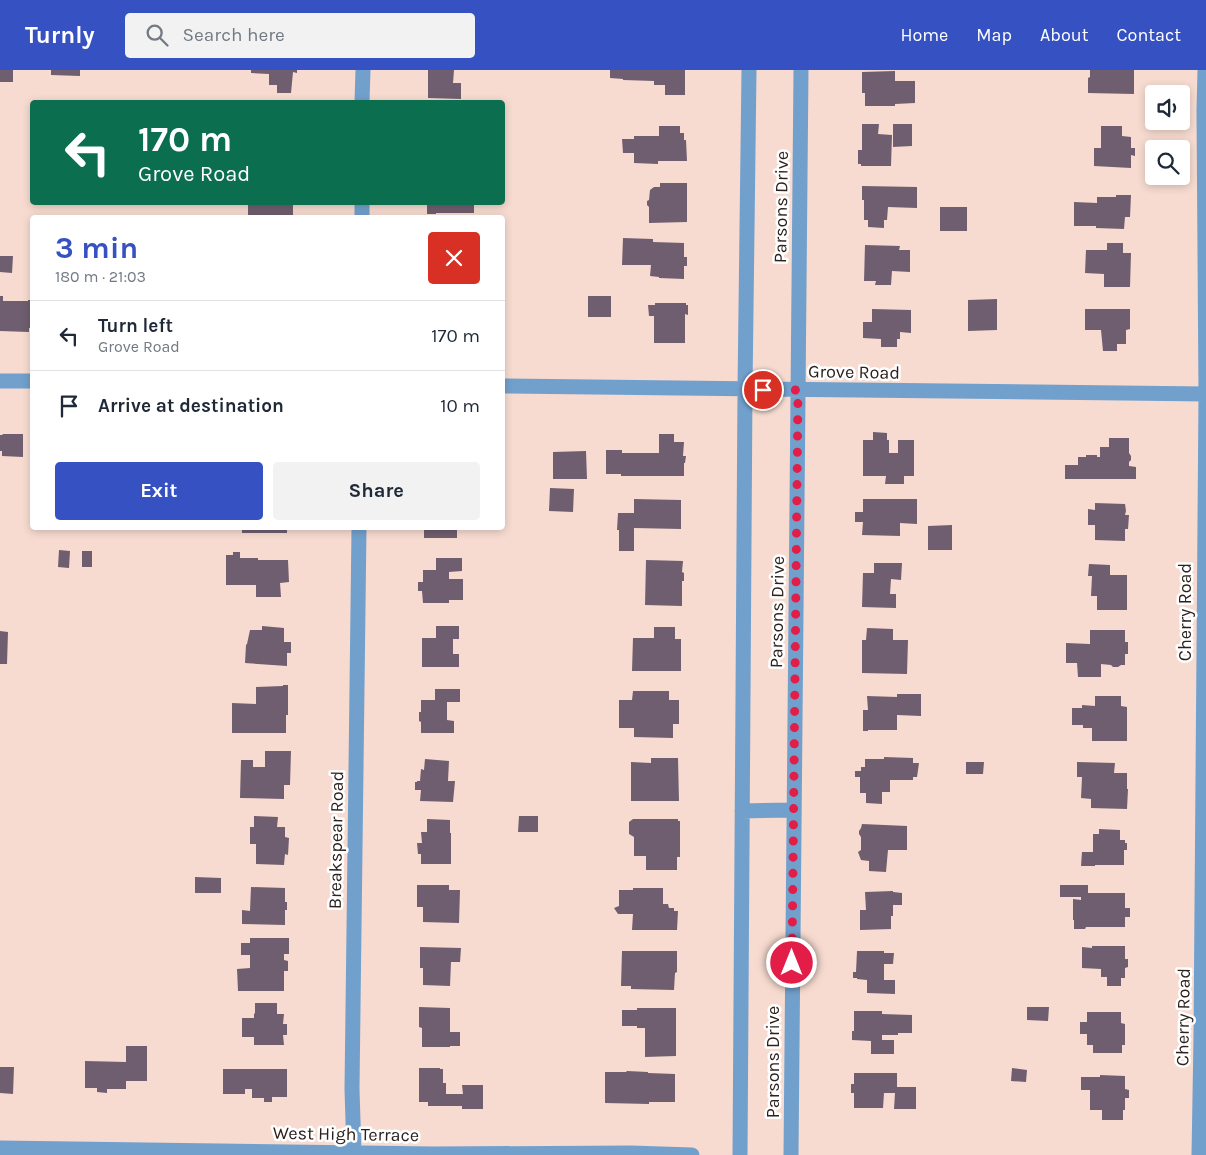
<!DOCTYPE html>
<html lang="en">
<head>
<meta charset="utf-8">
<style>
	body { margin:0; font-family:Karla,sans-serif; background:#f2f2f3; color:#1f2937; height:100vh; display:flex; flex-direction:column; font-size:19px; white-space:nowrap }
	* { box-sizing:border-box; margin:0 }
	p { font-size:16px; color:#747a83 }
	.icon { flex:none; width:28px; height:28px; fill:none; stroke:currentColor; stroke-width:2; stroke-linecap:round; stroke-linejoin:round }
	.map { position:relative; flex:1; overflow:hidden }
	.details { position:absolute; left:30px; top:145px; width:475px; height:315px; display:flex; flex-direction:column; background:#fff; border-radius:5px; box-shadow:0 2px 8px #0003 }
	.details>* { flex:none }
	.top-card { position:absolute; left:30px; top:30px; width:475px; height:105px; border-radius:5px; box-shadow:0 2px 8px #0003; background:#0b6e4f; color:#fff; overflow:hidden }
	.fabs { position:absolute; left:1145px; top:15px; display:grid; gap:10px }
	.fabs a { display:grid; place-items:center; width:45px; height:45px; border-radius:5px; background:#fff; box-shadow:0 2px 8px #0003; font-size:25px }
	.pin { position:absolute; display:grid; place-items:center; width:42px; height:42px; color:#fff; margin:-21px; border:2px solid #fff; border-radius:50%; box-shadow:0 1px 5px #0007 }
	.me { position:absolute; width:55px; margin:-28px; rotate:0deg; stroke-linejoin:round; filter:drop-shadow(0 0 4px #0008) }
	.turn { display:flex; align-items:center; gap:18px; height:105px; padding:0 25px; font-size:22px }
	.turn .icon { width:65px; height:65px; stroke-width:2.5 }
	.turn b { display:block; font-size:35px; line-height:42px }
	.round { display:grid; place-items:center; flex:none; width:52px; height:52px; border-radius:5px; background:#f2f2f3 }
	.overview { display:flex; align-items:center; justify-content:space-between; height:85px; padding:0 25px }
	h1 { font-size:30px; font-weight:700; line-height:38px; color:#3551c2 }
	.button { display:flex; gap:10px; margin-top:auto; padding:10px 25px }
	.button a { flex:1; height:58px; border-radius:5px; background:#3551c2; color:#fff; font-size:20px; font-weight:700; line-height:58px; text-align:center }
	.button a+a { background:#f2f2f3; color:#1f2937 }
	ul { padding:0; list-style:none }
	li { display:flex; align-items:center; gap:15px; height:70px; padding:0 25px; border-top:1px solid #e0e1e3 }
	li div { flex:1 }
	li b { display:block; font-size:19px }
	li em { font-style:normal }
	header { display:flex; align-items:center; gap:30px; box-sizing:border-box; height:70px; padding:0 25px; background:#3551c2; color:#fff }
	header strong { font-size:24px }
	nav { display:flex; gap:28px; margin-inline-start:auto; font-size:18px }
	.search { width:350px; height:45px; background:#f2f2f3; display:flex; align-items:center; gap:12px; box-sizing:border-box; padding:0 18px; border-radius:5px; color:#747a83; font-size:19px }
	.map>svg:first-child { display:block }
	.building { fill:#6f5e6f }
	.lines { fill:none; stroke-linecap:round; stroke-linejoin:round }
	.street { stroke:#72a0cd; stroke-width:15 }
	.route { stroke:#e11d48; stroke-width:9; stroke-dasharray:0 16.2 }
	.labels { text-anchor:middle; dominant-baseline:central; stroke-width:5; stroke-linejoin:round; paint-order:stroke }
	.street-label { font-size:18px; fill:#2b211d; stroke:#fff }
</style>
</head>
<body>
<header>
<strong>Turnly</strong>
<div class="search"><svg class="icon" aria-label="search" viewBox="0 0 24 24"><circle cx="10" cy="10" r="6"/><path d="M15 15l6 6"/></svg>Search here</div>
<nav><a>Home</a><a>Map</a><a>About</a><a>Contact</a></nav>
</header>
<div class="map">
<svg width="1206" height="1085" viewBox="0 0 1206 1085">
	<rect width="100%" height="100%" fill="#f7dbd0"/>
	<path class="building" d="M0,0H13V12H0Z
		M51,0H80V6L51,5Z
		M251,0H297V3L293,2L291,23H277V15H269V4L251,3Z
		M428,0H454L453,13H461V29L428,28Z
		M610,0H685V25H665V15H654V11L623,10V9L610,8Z
		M1090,0H1134V24L1088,23V8L1090,7Z
		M895,1V11H915V33L895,34V36H865V23H862V2Z
		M862,54H879L878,64L892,65L891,96H861V94H858V80H862Z
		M893,54H912V76L893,77Z
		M659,56H680V63H684V70H686L687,91H658V94L634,93V83H623L622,69H634V66H659Z
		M1101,56H1122V66L1131,67V78H1135V86L1131,85V98L1094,96V78H1101Z
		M660,113H687V152L649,153V137L647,135V131L649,130L650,120L654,117H660Z
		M862,116L917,117V138L888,137L887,150H884V158L868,157V150H864V130H862Z
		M1116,125H1131L1130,147H1125L1124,159L1096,158V156H1074V132L1097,133V127H1116Z
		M248,132H293V146H248Z
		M427,132H474V143H436V144H427Z
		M940,137H967V161H940Z
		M623,168L653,169V172L684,173V187H687V196H684V209L659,208V207L650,206L651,195H622Z
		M1107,173H1123V183H1131L1130,217H1104V204L1085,203L1086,180H1107Z
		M865,175L900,176L899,180H910V202L892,201L891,215H875L876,211H864Z
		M0,186H13L12,203L0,202Z
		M0,226H3V231H28V230H32V258H29V262L0,261Z
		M588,226H611V247H588Z
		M997,229V260L968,261V230Z
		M655,233H686V235H688V245L685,244V273H654V246H649L648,235H655Z
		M872,239L911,240V263L900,262V269H897V277H881V269L863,268V252H872Z
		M1085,239H1130V259L1126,260V274H1117V281H1103L1101,260H1085Z
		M873,362L887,363V370H889V383H898V370H914V406H904V414H885L886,406H863V370H873Z
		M3,364H23V387L2,386V381H0V365H2Z
		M659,364H674V372H684L683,386H686L685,393H684V406H621V404H606V380H622V383H659Z
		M1109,368H1129V383L1131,386V390L1129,392V396L1136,397V409H1065V395H1078V387H1086V385H1097V387H1100V377H1109Z
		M586,381L587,409H553V382Z
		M550,418L574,419L573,442L549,441Z
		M634,429L681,430V459L634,458V481H619V460H617L618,443H634Z
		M863,429H917V454L900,453V466L862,465L863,452H855V442H863Z
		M1095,433L1125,434L1126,441L1125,445H1129L1128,459H1125V471L1095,470V455H1088V439L1095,440Z
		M952,455V480H928V456Z
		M242,458H287V463H242Z
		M424,458H457V468H424Z
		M59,480L70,481L69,498L58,497Z
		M82,481H92V497H82Z
		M233,482H240V488H258V490H288L289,512L280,513L281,527H256V515H226V485H233Z
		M436,488H462V501L449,502V509H463V530H449V533H423L422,521H418V512H423V500H436Z
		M646,490L683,491L682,502L684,503V511H682V536L645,535Z
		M874,493H902L901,510L891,509L890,524H896V538L862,537L863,503H874Z
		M1089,494L1110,495V505H1127V540H1097V526H1091L1092,506H1088Z
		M262,556L284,558V572H291V583H287V596L245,593L246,575L247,574L250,560H262Z
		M436,556H459V569H453V584H459V597H422V568H436Z
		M654,557H675V569H681V601H632L633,568H654Z
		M867,558L893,559V570H908L907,604L862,603V570H866Z
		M1090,560H1125V572H1128V584H1125V595H1121L1118,597H1113L1111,595L1101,594V607H1078L1077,593H1066V573L1090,574Z
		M0,561L8,562L7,594H0Z
		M283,615H288V645H286V663H232V633L256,634V617L283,616Z
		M435,619H460V632H447V650L454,651V663H421V652L419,651V642H421V630H435Z
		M633,621H669V630H679V654H673V668L634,667V658H619V630H632Z
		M897,624H921V646L897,645V660H868V661H863V640H868L867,626L897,627Z
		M1095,626H1121V636L1127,637V671H1092V658H1083V655H1072V638H1082V635L1095,636Z
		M265,681H291L290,715H284V729L240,728L241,690H253V697H265Z
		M884,687L913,688V693H919L917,707H913V710H890V722H882V734L866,733V723H860V707H855V701H861V697H865V689H884Z
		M651,688H678L679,731H631V692L651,693Z
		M425,689L449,691L448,711H455L453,732L420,731L421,720H415V712H417V711H420L421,699L424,700Z
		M966,692H984L983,704H966Z
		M1077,692L1115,693L1114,703H1127V719H1128L1127,739L1091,738V729L1081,728L1082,707H1077Z
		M254,746L278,747L277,757H285V767L289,768L288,785L285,784L284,795L256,794V774H250V757H254Z
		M519,746H538V762H518Z
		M427,749L450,750V763H451V794H421V784H418L417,773H422L421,762H427Z
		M633,749H678V751H680V787H677V800H646V786H634V767L629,764V752Z
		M862,754L907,756V780H888L886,802L869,801V791L861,790L858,782L861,780V767L859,764V761L861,758Z
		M1099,759L1120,760V770H1125V773H1127V780H1124V795H1095V796H1081L1082,782H1093V764H1099Z
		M195,807L221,808V823H195Z
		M417,815H449V820H460L459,853L423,852V837H417Z
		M1060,815H1088V823H1125V838H1130V847H1125V857H1086L1085,859H1074V850H1073V829L1081,830V827H1060Z
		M251,817L285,818V832H287V840H285V855L242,854V840L250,841Z
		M633,818H663V834H668L669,838H674V841H678L677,860H632L633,844H618L614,838L619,836V820H633Z
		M893,821V822L902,823V835H893V846H891V859L860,860V840H866L865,822Z
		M250,868H289V884H284V890L288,891V901H284V921H238L237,899L250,898V885H241V873H250Z
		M1092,876H1125V889H1128V897L1125,898V908H1121V916H1107V907H1101V899L1082,898V877L1092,878Z
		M420,877L461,878L460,892H451L450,916L423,915V898H420Z
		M622,881H677V902L675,903L674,920L631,919V916H621Z
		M857,881H884V883H894L893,894H884V910H895V924L867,923V910L857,909V908H853V902H856Z
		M255,933H277V944H284L283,954H287V965H283L284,975H254V967H242V948H254V944L255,943Z
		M419,937L450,938V962H460V976H450V977H422V958L419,957Z
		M1027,937H1049L1048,951L1027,950Z
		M637,938H676V986L645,987V958H637V956H622V940H637Z
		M854,941H882V944L912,945V963H898V965H882V970H894V984H871V971L852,970V961H854Z
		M1087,942H1121V953L1125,954V975H1122V983H1093V975H1087V964H1080V952H1087Z
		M126,976H147V1011H126V1019H107V1023L97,1022V1018H85V991L126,992Z
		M0,997H14L13,1024L0,1023Z
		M419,998H440V999H443V1013H446V1024H463L462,1015H483V1039H462V1036H428V1032H419Z
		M1012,998L1027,1000L1026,1012L1011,1011Z
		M223,999H287V1027H272V1032H264V1028H252V1019H245V1024H223Z
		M627,1001L648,1002V1003L675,1004V1032H649V1034L605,1033V1002H626Z
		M854,1003H897V1017H916V1039H894L895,1023H884L883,1038H854V1023H851V1014H854Z
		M1100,1005L1125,1006V1019L1129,1020V1028H1125V1040H1123V1050H1102V1040H1090V1020H1081V1007H1100Z"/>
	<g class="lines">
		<path class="street" d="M362,32L363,0
			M362,148V132
			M0,311H32
			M502,316L1206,324
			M742,741L794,740
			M0,1078L434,1084L631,1083L692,1085
			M354,1083L352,1019L359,458
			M740,1085L745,319L749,0
			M791,1085L801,0
			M1199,1085L1201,967L1206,324L1204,41L1205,0"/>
	</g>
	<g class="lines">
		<path class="route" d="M763,320H798L792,893"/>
	</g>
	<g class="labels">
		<g class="street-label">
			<text transform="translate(781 137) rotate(-89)">Parsons Drive</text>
			<text transform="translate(854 302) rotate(1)">Grove Road</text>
			<text transform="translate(777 542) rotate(-89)">Parsons Drive</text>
			<text transform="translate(1185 542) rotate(-90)">Cherry Road</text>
			<text transform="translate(336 770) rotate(-89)">Breakspear Road</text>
			<text transform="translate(1183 947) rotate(-89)">Cherry Road</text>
			<text transform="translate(773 992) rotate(-90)">Parsons Drive</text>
			<text transform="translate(346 1064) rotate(1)">West High Terrace</text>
		</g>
	</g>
</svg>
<div class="fabs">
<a><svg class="icon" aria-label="sound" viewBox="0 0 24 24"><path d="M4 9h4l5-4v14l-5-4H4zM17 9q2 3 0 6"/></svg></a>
<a><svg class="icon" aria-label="search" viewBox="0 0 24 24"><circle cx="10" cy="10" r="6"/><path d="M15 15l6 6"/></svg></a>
</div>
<div class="pin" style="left:763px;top:320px;background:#d93025"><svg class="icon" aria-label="arrive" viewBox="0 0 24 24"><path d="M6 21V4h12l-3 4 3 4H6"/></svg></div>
<svg class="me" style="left:792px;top:893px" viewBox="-20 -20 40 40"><circle r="17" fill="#e11d48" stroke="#fff" stroke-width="3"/><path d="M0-11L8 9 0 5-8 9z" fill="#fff"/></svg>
<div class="top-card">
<div class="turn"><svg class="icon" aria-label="left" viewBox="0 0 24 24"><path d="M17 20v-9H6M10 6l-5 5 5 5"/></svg><div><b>170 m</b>Grove Road</div></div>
</div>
<section class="details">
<div class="overview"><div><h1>3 min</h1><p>180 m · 21:03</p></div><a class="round" style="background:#d93025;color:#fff"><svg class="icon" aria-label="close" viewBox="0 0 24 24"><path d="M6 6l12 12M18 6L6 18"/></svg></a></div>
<ul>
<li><svg class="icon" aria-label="left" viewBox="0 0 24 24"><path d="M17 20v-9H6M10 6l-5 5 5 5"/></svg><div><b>Turn left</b><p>Grove Road</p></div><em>170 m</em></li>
<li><svg class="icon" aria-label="arrive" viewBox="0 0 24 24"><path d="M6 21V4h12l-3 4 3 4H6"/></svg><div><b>Arrive at destination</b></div><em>10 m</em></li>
</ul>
<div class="button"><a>Exit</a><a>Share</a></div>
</section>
</div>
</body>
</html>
